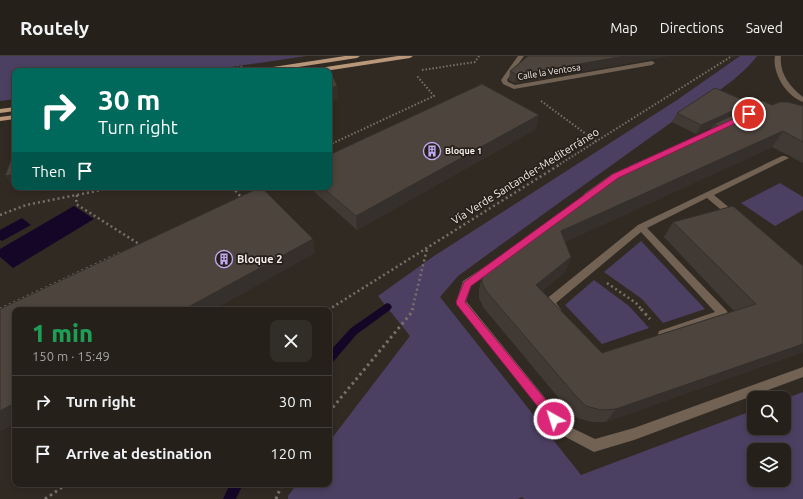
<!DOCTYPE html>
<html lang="en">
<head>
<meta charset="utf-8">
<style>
	body { margin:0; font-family:Ubuntu,sans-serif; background:#312d27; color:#f1f3f6; height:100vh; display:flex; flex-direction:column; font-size:15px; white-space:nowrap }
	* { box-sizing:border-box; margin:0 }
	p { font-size:13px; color:#a3a3a2 }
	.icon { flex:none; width:22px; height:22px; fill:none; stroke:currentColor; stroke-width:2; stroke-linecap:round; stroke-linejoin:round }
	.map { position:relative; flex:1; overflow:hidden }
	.panel { position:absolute; left:12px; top:251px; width:320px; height:180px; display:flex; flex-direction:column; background:#25201a; border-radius:8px; box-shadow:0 2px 6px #0003,0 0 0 1px #423e39 }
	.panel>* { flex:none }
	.hud { position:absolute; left:12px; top:12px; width:320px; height:122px; border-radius:8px; box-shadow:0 2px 6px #0003,0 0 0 1px #423e39; background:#00695c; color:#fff; overflow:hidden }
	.fabs { position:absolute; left:747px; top:335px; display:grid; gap:8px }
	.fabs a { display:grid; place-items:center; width:44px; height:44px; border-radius:8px; background:#25201a; box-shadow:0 2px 6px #0003,0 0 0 1px #423e39; font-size:20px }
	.pin { position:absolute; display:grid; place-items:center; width:34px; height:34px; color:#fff; margin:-17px; border:2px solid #fff; border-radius:50%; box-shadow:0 1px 4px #0007 }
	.me { position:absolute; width:44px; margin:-22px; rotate:321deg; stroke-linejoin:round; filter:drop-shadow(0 0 3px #0008) }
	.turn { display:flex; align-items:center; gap:14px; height:84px; padding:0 20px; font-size:18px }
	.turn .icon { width:52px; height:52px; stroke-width:2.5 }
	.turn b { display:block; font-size:28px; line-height:34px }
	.then { display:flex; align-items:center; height:38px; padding:0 20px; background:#0003; gap:8px; font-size:15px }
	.round { display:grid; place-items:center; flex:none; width:42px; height:42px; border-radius:8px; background:#312d27 }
	.summary { display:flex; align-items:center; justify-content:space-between; height:68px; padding:0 20px }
	h1 { font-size:24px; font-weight:800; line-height:30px; color:#1e9e55 }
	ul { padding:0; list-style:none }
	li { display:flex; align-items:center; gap:12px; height:52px; padding:0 20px; border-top:1px solid #423e39 }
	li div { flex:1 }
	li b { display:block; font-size:15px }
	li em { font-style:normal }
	header { display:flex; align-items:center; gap:24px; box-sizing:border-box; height:56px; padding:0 20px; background:#25201a; border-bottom:1px solid #423e39 }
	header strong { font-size:19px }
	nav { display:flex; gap:22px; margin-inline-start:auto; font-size:14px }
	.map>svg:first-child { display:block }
	.green { fill:#4b4061; fill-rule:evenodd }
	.water { fill:#150628 }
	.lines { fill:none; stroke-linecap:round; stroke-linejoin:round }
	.stream { fill:#150628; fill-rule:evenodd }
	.path-far2 { stroke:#78716b; stroke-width:2; stroke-dasharray:1.5 2; stroke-linecap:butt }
	.path-far1 { stroke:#78716b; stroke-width:2.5; stroke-dasharray:2 3; stroke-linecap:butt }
	.path { stroke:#78716b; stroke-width:3; stroke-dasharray:2.5 3.5; stroke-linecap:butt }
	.minor { fill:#726253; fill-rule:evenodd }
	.primary { fill:#b99779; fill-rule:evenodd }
	.wall { fill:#413a34 }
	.shaded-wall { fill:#35302b }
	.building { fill:#4c443d; stroke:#35302b }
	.route { fill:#db2777; stroke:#8e194d }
	.labels { text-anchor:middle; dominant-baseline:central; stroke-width:3.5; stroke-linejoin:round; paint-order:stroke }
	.far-street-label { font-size:9px; fill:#f3eeea; stroke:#27201a }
	.far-poi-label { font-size:9px; font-weight:bold; fill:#f3eeea; stroke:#27201a; text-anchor:start }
	.street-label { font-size:11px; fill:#f3eeea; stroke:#27201a }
	.poi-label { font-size:11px; font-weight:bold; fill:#f3eeea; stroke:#27201a; text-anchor:start }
</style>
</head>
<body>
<header>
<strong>Routely</strong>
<nav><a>Map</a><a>Directions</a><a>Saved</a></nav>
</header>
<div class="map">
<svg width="803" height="443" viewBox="0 0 803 443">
	<rect width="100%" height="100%" fill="#312a23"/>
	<path class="green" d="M0,0H306L204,15H15V43L0,45Z
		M740,0H757C737,27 696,49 669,68C598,119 528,169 458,220L440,241L581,419L754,354V372H784V343L803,336V443H524L522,441L518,443H288V440L297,428H329V386L410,280L378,240L434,200L677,44ZM754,394H784V424H754Z
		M780,127L803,141V154L775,170L741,147Z
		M641,185L705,253L663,267L642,243L604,216Z
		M594,224L629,250L649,272L602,288L565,249Z"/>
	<path class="water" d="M74,150L94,163L13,212L0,201V193Z
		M22,162L31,169L2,185L0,184V174Z"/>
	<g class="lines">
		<path class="stream" d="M387,247L390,248L392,251L390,254L357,278L333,306L329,308V296L351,272Z
			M230,428H243L236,443H223Z"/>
		<path class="path-far2" d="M422,14L475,6L479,0
			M213,15L243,11
			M541,45L597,86
			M329,89L434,40L417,20
			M557,110L732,0"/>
		<path class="path-far1" d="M232,131L241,141L239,142
			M260,133L274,131
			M77,139L76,148L139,188
			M0,159L26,149L117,131
			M607,227L636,247L642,254
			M0,253L120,197
			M328,254L559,109
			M412,254L427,193"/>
		<path class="path" d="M641,253L650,263
			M328,254L330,253
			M329,356L412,256L413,253
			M45,443L67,428
			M276,443L282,428"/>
		<path class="minor" d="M518,0H524L507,24L508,26L515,29L652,5L655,7L652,9L514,33L503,28L501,24Z
			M775,0H781C779,17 790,31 803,41V46C786,40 772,17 775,0Z
			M782,100H785L789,102L714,139L738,159L739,161L738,163H732L707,142L647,172L727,255L728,258L727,261L663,283L659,281L658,278L659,275L715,256L641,176L556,247L561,254L560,257C553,259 547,253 544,247L545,244L638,169Z
			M629,111L633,114L632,116L618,122L590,142H584L583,140L584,138L612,118Z
			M495,204L498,205L500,208L498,211L471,230L466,245L568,370L595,383L634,372L803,311V321L634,384L594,396L560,378L456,246L463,225Z"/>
		<path class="primary" d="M345,0H360L357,2L272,15H257L260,13Z
			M398,0H413L410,2L325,15H310L313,13Z
			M15,51V55L0,57V53Z
			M15,59V63L0,65V61Z"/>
	</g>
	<path class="wall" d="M669,0L515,27L509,24L510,15Z
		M772,49L803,50V107L772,91L565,186L571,201L565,216L542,235L602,297L734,255L664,181L673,166L803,210V296L606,366H592L577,362L567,352L483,251L479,242V234L482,219L709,76L712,71L696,78L672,66L677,57L747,52Z
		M536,73L357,174L309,131H329Z"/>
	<path class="shaded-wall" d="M625,0H669L515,27L517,19Z
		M337,30L338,43L329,47V33Z
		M750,47L745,56L714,68L712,71L696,78L701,69Z
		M539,59L536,73L357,174L356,160Z
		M783,75L772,91L556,190L561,175Z
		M15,118V131H30L16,134L5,120Z
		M313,183L315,197L214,254H183Z
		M571,201L565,216L531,244L536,229Z
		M803,288V296L606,366L616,353Z
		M15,347V367L0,376V355Z"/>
	<path class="building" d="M528,0H625L517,19L510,15Z
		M334,22L337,30L329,33V23Z
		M482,28L539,59L356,160L322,131H329V99Z
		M715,32L750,47L701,69L677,57Z
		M763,45L772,49L780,46H788L803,50V86L783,75L561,175L571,201L536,229L602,297L756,248L673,166L733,150L803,210V288L616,353L601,354L586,350L575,339L487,236L482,227V219L488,211L631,109L720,71L714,68Z
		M15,93V118L5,120Z
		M261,131L313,183L183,254H15V347L0,355V253Z"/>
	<path class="route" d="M749,56L751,57V60L618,122L471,230L465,246L558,359L560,363L558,366L554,368L550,366L457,249L456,246L464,226L613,118Z"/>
	<defs>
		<g id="building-ring" transform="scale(0.9)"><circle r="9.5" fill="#27201a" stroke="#c1a8f3" stroke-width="1.5"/><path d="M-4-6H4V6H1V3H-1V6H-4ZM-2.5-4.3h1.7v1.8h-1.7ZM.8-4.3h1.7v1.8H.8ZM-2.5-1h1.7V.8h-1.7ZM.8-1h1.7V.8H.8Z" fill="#c1a8f3"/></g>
	</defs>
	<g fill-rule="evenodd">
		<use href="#building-ring" x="432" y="95"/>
		<use href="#building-ring" x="224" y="203"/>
	</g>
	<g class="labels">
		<g class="far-street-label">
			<text transform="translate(549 16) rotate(-9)">Calle la Ventosa</text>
		</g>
		<g class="far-poi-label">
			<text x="445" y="95">Bloque 1</text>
		</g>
		<g class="street-label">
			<text transform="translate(525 120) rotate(-32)">Vía Verde Santander-Mediterráneo</text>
		</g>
		<g class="poi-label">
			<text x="237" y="203">Bloque 2</text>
		</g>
	</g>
</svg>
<div class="fabs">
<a><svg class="icon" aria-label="search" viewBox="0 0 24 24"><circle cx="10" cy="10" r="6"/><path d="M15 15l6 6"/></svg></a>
<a><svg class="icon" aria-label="layers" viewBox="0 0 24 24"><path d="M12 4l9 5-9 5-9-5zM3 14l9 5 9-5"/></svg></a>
</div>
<div class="pin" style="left:749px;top:58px;background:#d93025"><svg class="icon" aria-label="arrive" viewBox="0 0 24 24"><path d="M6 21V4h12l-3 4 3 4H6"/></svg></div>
<svg class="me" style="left:554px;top:363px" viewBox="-20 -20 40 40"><circle r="17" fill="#db2777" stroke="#fff" stroke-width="3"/><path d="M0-11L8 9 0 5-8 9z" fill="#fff"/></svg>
<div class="hud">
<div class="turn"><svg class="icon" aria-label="right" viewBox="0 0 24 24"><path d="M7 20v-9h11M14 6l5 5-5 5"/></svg><div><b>30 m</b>Turn right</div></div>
<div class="then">Then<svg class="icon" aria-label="arrive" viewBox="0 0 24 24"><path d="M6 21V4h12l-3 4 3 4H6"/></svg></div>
</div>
<section class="panel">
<div class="summary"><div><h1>1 min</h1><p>150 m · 15:49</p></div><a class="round"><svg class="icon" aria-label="close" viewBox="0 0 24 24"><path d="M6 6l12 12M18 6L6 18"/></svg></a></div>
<ul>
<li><svg class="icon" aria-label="right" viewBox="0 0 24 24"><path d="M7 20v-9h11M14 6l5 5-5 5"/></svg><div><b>Turn right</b></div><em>30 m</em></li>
<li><svg class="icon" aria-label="arrive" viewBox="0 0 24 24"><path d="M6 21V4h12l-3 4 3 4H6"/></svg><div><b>Arrive at destination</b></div><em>120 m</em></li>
</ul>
</section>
</div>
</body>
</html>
